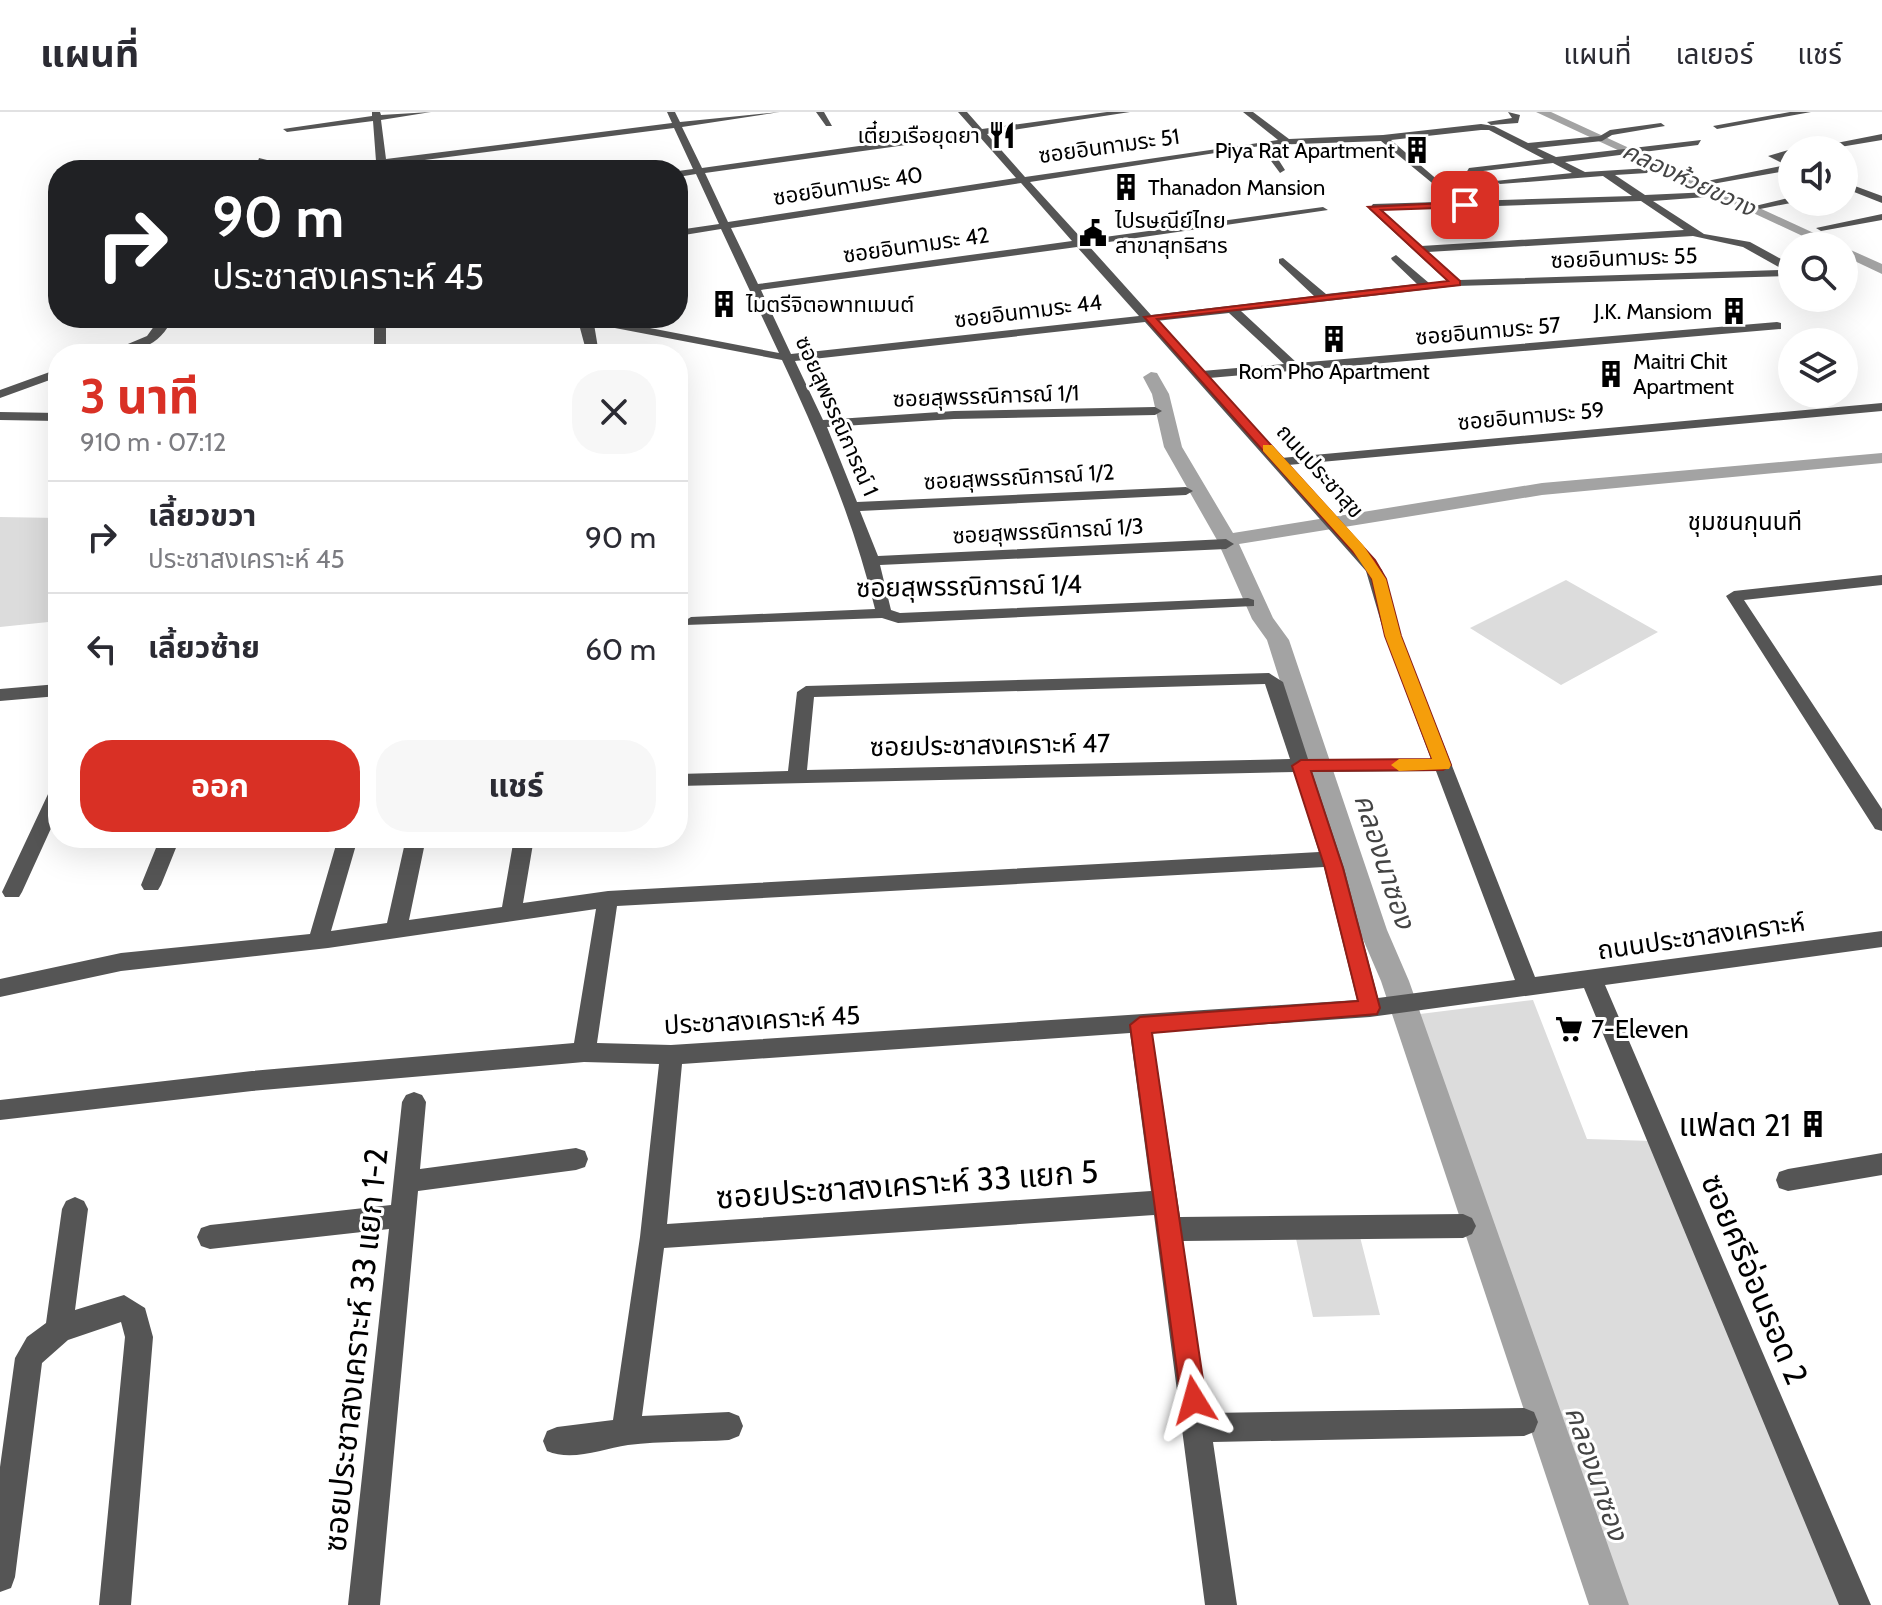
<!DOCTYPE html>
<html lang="th">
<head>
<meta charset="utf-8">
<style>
	body { margin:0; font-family:Cabin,"Noto Sans Thai",sans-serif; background:#f7f7f7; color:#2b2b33; height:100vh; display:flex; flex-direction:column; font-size:30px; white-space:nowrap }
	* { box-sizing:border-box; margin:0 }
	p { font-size:26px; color:#7c7c81 }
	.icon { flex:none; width:44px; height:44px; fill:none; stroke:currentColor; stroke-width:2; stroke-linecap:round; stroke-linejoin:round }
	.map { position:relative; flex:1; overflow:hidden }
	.details { position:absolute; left:48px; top:232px; width:640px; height:504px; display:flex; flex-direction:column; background:#fff; border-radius:32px; box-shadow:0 8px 32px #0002 }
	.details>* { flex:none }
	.guide { position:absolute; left:48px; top:48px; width:640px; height:168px; border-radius:32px; box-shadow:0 8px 32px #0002; background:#202124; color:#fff; overflow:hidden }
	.tools { position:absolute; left:1778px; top:24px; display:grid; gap:16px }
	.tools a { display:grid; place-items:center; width:80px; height:80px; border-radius:50%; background:#fff; box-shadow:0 8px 32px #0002; font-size:40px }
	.pin { position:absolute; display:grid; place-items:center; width:68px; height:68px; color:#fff; margin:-34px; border-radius:16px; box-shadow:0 4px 12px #0006 }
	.me { position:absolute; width:88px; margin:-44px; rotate:352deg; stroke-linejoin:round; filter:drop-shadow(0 0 6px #0008) }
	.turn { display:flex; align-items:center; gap:28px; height:168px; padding:0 32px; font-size:36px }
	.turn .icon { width:104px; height:104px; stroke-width:2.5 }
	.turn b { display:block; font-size:56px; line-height:68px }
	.round { display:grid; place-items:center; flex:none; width:84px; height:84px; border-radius:32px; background:#f7f7f7 }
	.summary { display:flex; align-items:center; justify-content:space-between; height:136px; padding:0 32px }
	h1 { font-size:48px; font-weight:700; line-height:60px; color:#d93025 }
	.button { display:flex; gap:16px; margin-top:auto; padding:16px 32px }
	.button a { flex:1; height:92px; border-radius:32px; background:#d93025; color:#fff; font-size:32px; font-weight:700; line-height:92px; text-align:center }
	.button a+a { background:#f7f7f7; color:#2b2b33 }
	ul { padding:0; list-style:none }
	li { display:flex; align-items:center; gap:24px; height:112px; padding:0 32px; border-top:2px solid #e1e1e2 }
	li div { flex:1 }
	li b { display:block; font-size:30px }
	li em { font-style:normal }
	header { display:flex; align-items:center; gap:48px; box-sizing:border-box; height:112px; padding:0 40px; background:#fff; border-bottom:2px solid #e1e1e2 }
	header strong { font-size:38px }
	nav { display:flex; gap:44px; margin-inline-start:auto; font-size:28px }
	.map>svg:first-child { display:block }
	.green { fill:#dcdcdc }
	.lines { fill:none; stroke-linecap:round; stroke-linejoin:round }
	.canal { fill:#a3a3a3; fill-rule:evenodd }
	.minor { fill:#555; fill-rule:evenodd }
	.route { fill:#d93025; stroke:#8d1f18; stroke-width:2 }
	.slow { fill:#f59e0b }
	.labels { text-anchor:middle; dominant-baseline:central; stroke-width:6; stroke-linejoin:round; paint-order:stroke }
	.far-poi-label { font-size:22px; fill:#000; stroke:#fff; text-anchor:start }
	.far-street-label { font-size:22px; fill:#000; stroke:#fff }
	.far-water-label { font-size:24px; font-style:italic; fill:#444; stroke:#fff }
	.far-neighbourhood-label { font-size:24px; fill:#000; stroke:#fff }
	.street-label { font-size:26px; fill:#000; stroke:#fff }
	.poi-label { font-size:26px; fill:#000; stroke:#fff; text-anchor:start }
	.water-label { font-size:28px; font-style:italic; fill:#444; stroke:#fff }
	.near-poi-label { font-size:32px; fill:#000; stroke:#fff; text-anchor:end }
	.near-street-label { font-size:32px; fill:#000; stroke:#fff }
</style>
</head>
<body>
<header>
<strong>แผนที่</strong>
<nav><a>แผนที่</a><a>เลเยอร์</a><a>แชร์</a></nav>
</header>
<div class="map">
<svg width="1882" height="1493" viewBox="0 0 1882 1493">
	<rect width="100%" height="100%" fill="#fff"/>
	<path class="green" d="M0,405L58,406V419L48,432L58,433V509L0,515Z
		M1566,468L1658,520L1561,573L1470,516Z
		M1533,888L1587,1027L1652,1029L1845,1493H1623L1592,1398L1412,903Z
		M1359,1121L1380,1203L1313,1205L1295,1122Z"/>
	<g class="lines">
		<path class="canal" d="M1536,0H1551L1842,134H1824Z
			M1844,135L1882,152V162L1844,144Z
			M1151,260L1157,261L1169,282L1182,335L1233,421L1542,371L1882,341V351L1542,383L1239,432L1273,506L1289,528L1387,818L1409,869L1629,1493H1589L1381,869L1359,818L1267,528L1252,507L1217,428L1164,335L1152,282L1143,265Z"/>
		<path class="minor" d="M372,0H380L381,3L431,0L381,8L386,47L672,11L667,0H675L680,10L780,0L682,15L702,56L974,18L958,0H967L982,17L1107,0H1130L987,22L1025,65L1278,28L1243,0H1253L1289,27L1383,23L1481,12L1494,14L1528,31L1600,24L1610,18L1661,11L1665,14L1612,23L1602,29L1537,36L1556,45L1701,28L1698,33L1565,50L1585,60L1650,56L1647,61L1615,63L1645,83L1710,80L1706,85L1653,89L1704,122L1750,130L1792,153V164L1456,174L1241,199L1297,251L1777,210L1781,211V217L1209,266L1281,346L1882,291V299L1288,353L1382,458L1401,524L1535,865L1882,819V835L1605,873L1871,1493H1839L1584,876L1370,905L1152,920L1180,1105L1463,1102L1472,1106L1476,1114L1472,1122L1463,1126L1183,1129L1208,1301L1524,1296L1534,1300L1538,1310L1534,1320L1524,1324L1213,1330L1237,1493H1205L1154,1103L664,1136L642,1304L729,1300L739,1304L743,1314L739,1324L729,1328C696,1330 661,1329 628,1333C602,1337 572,1350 547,1339L543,1329L547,1319L557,1315L613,1308L640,1125L659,952L584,950L252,979L0,1008V988L252,959L574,931L596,797L328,836L121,859L0,885V867L121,841L310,822L338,726H358L331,819L387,811L406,726H426L409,808L502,795L514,726H534L523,791L608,779L1319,740L1294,660L678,674V662L788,659L797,580L806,574L1269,561L1283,570L1308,647H1431L1385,524L1366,459L1145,210L795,249L823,308L954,299L1155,295L1162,299L1155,303L954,307L827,315L857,390L1186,375L1193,379L1186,383L860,399L878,444L1226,427L1234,432L1226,437L880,453L891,498L900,501L1248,486L1254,488V494L898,511L882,506L685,513L683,510L691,505L875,497C854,410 820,329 782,248L594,212L599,242H587L580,216L583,210L574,206H598L779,241L721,117L678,124V118L719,112L696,62L678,65V59L693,57L674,16L386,53L387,58H377V54L320,58L376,49L373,9L287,20L283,17L372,4ZM1481,18H1489L1544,47L1469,56L1466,61L1553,51L1572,61L1495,69L1500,72L1603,64L1632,84L1373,92L1369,97L1447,169L1429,171L1396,143L1391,146L1392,148L1417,172L1326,182L1283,146L1279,147V151L1314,184L1151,203L1088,133L1328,98L1323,95L1083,128L1030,70L1260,34L1280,61L1285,58L1269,33L1381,29L1437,75L1440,70L1391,28ZM978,23L1016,66L728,110L705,61ZM1021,71L1072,129L758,172L731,116ZM1641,89L1684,118L1421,134L1382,98ZM1693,124L1743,135L1784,158L1459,168L1428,140ZM1077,135L1139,204L791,242L761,178ZM1229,201L1284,252L1202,259L1156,209ZM1265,572L1290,647L807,658L814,585ZM1436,659L1515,868L1378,886L1344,756L1312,660ZM1324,755L1357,888L671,933L597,931L617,794ZM1130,921L1151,1079L667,1112L682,952Z
			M816,0H824L832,14H826Z
			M1508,0L1520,3L1518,11L1491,13L1487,10L1512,6Z
			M1790,0H1811L1717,17L1713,14Z
			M1882,22V28L1822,38H1801Z
			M1792,37L1795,38H1792V43L1783,45L1792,49V58L1712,72L1707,69L1786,53L1768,44Z
			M259,46L267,48L265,58H255Z
			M1844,70L1882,84V91L1844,76Z
			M1792,85V90H1796L1760,97L1755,94Z
			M1882,102V108L1821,119L1816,116Z
			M160,206H172C162,235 131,242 104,242L147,224Z
			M374,206H386V242H374Z
			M58,257V265L0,286V278Z
			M0,300L58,301V309L0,308Z
			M1882,463V473L1744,488L1882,697V719L1875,717L1726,484L1734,479Z
			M58,572V584L0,589V577Z
			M58,673V701L22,780L19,785H5L2,780L49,680Z
			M160,726H180L161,773L158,778H144L141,773Z
			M414,980L422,983L426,990L420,1057L576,1036L585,1039L588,1047L585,1055L576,1058L418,1079L380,1493H348L389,1117L210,1137L201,1134L197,1125L201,1116L210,1113L391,1093L402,990L406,983Z
			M1882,1041V1063L1788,1079L1779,1076L1776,1068L1779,1060L1788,1057Z
			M75,1085L84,1089L88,1097L75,1198L124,1183L145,1196L153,1225L131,1493H99L125,1225L121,1210L68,1228L42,1251L15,1465L11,1476L0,1480V1355L15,1246L27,1225L46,1211L62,1097L66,1089Z"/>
	</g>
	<path class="route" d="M1465,90L1468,95L1381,98L1460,169V173L1157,207L1375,448L1386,467L1401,524L1451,653L1443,658L1311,659L1343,756L1380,896L1377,902L1152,921L1206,1288L1203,1297L1194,1301L1185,1297L1181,1288L1130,913L1140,905L1358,889L1325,756L1292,654L1301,648L1432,647L1385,524L1372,467L1362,450L1144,205L1448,169L1368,95Z"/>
	<path class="slow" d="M1263,333H1272L1363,433L1386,467L1401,524L1451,653L1449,657L1399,659L1391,653L1399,647H1432L1385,524L1372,467L1353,439L1263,339Z"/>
	<defs>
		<g id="restaurant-bare" transform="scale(2.16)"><path d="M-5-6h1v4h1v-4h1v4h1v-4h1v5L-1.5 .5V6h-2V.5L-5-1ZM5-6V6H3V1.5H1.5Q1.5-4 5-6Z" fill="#000" stroke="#fff" stroke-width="2.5" paint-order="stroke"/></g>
		<g id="building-bare" transform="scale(2.16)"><path d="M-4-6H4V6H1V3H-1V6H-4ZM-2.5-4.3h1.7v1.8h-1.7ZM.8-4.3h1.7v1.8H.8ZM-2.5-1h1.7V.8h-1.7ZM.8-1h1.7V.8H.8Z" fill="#000" stroke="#fff" stroke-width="2.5" paint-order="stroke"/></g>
		<g id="civic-bare" transform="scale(2.16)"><path d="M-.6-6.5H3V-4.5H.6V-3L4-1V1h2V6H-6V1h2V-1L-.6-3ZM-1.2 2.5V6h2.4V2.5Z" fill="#000" stroke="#fff" stroke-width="2.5" paint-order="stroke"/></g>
		<g id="supermarket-bare" transform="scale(2.16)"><path d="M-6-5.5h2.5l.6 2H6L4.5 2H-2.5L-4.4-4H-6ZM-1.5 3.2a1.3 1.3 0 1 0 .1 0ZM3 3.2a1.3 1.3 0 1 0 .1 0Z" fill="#000" stroke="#fff" stroke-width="2.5" paint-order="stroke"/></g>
	</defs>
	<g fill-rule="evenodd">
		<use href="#restaurant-bare" x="1002" y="23"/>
		<use href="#building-bare" x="1417" y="38"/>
		<use href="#building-bare" x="1126" y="75"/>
		<use href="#civic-bare" x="1093" y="121"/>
		<use href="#building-bare" x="724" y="192"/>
		<use href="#building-bare" x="1734" y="199"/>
		<use href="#building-bare" x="1334" y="227"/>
		<use href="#building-bare" x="1611" y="262"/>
		<use href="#supermarket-bare" x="1569" y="917"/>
		<use href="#building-bare" x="1813" y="1012"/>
	</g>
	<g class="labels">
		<g class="far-poi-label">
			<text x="980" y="23" text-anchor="end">เตี๋ยวเรือยุดยา</text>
			<text x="1395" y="38" text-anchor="end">Piya Rat Apartment</text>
			<text x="1148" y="75">Thanadon Mansion</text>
			<text x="1115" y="108">ไปรษณีย์ไทย<tspan x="1115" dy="25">สาขาสุทธิสาร</tspan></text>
			<text x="746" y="192">ไมตรีจิตอพาทเมนต์</text>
			<text x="1712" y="199" text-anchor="end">J.K. Mansiom</text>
			<text x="1633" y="249">Maitri Chit<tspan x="1633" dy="25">Apartment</tspan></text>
			<text x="1334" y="259" text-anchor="middle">Rom Pho Apartment</text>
		</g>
		<g class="far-street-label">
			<text transform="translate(1109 34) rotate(-8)">ซอยอินทามระ 51</text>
			<text transform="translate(848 74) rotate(-9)">ซอยอินทามระ 40</text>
			<text transform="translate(916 133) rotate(-8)">ซอยอินทามระ 42</text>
			<text transform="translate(1624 146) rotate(-2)">ซอยอินทามระ 55</text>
			<text transform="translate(1028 199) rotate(-7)">ซอยอินทามระ 44</text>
			<text transform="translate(1488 219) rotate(-5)">ซอยอินทามระ 57</text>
			<text transform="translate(986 284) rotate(-2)">ซอยสุพรรณิการณ์ 1/1</text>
			<text transform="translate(837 304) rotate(66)">ซอยสุพรรณิการณ์ 1</text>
			<text transform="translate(1531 304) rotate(-5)">ซอยอินทามระ 59</text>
			<text transform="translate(1320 359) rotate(48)">ถนนประชาสุข</text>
			<text transform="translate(1019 365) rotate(-3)">ซอยสุพรรณิการณ์ 1/2</text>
			<text transform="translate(1048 419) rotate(-3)">ซอยสุพรรณิการณ์ 1/3</text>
		</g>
		<g class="far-water-label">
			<text transform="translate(1689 67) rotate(25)">คลองห้วยขวาง</text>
		</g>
		<g class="far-neighbourhood-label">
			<text x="1745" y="409">ชุมชนกุนนที</text>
		</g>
		<g class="street-label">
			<text transform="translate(969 474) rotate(-1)">ซอยสุพรรณิการณ์ 1/4</text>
			<text transform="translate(990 633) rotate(-1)">ซอยประชาสงเคราะห์ 47</text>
			<text transform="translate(1701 824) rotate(-8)">ถนนประชาสงเคราะห์</text>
			<text transform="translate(762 908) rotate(-3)">ประชาสงเคราะห์ 45</text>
		</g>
		<g class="poi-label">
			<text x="1591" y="917">7-Eleven</text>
		</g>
		<g class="water-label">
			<text transform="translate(1385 749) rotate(72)">คลองนาซอง</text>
			<text transform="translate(1597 1361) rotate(71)">คลองนาซอง</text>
		</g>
		<g class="near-poi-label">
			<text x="1791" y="1012">แฟลต 21</text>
		</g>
		<g class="near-street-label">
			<text transform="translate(907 1072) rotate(-4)">ซอยประชาสงเคราะห์ 33 แยก 5</text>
			<text transform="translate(1755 1167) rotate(67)">ซอยศรีอ่อนรอด 2</text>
			<text transform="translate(355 1238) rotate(-84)">ซอยประชาสงเคราะห์ 33 แยก 1-2</text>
		</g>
	</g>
</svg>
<div class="tools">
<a><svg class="icon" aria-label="sound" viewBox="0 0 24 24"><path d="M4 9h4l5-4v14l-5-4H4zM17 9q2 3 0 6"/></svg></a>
<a><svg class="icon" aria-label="search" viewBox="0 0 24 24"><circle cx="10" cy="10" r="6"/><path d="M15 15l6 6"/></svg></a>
<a><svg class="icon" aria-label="layers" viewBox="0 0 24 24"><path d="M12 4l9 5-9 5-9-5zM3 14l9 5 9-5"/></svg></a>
</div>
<div class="pin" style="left:1465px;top:93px;background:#d93025"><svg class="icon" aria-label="arrive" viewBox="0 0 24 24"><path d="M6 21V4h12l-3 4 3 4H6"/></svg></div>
<svg class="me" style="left:1194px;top:1288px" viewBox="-20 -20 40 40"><path d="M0-17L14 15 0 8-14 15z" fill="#d93025" stroke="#fff" stroke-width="4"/></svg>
<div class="guide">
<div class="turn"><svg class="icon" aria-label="right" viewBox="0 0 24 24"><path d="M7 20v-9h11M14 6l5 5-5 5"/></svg><div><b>90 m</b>ประชาสงเคราะห์ 45</div></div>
</div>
<section class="details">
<div class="summary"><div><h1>3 นาที</h1><p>910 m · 07:12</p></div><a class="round"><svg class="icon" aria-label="close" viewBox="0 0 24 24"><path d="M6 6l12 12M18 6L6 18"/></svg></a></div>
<ul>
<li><svg class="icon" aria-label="right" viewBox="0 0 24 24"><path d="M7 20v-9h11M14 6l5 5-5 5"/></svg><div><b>เลี้ยวขวา</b><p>ประชาสงเคราะห์ 45</p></div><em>90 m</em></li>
<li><svg class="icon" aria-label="left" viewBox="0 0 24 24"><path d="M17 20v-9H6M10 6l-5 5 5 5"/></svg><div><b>เลี้ยวซ้าย</b></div><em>60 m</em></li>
</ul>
<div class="button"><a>ออก</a><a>แชร์</a></div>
</section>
</div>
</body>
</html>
